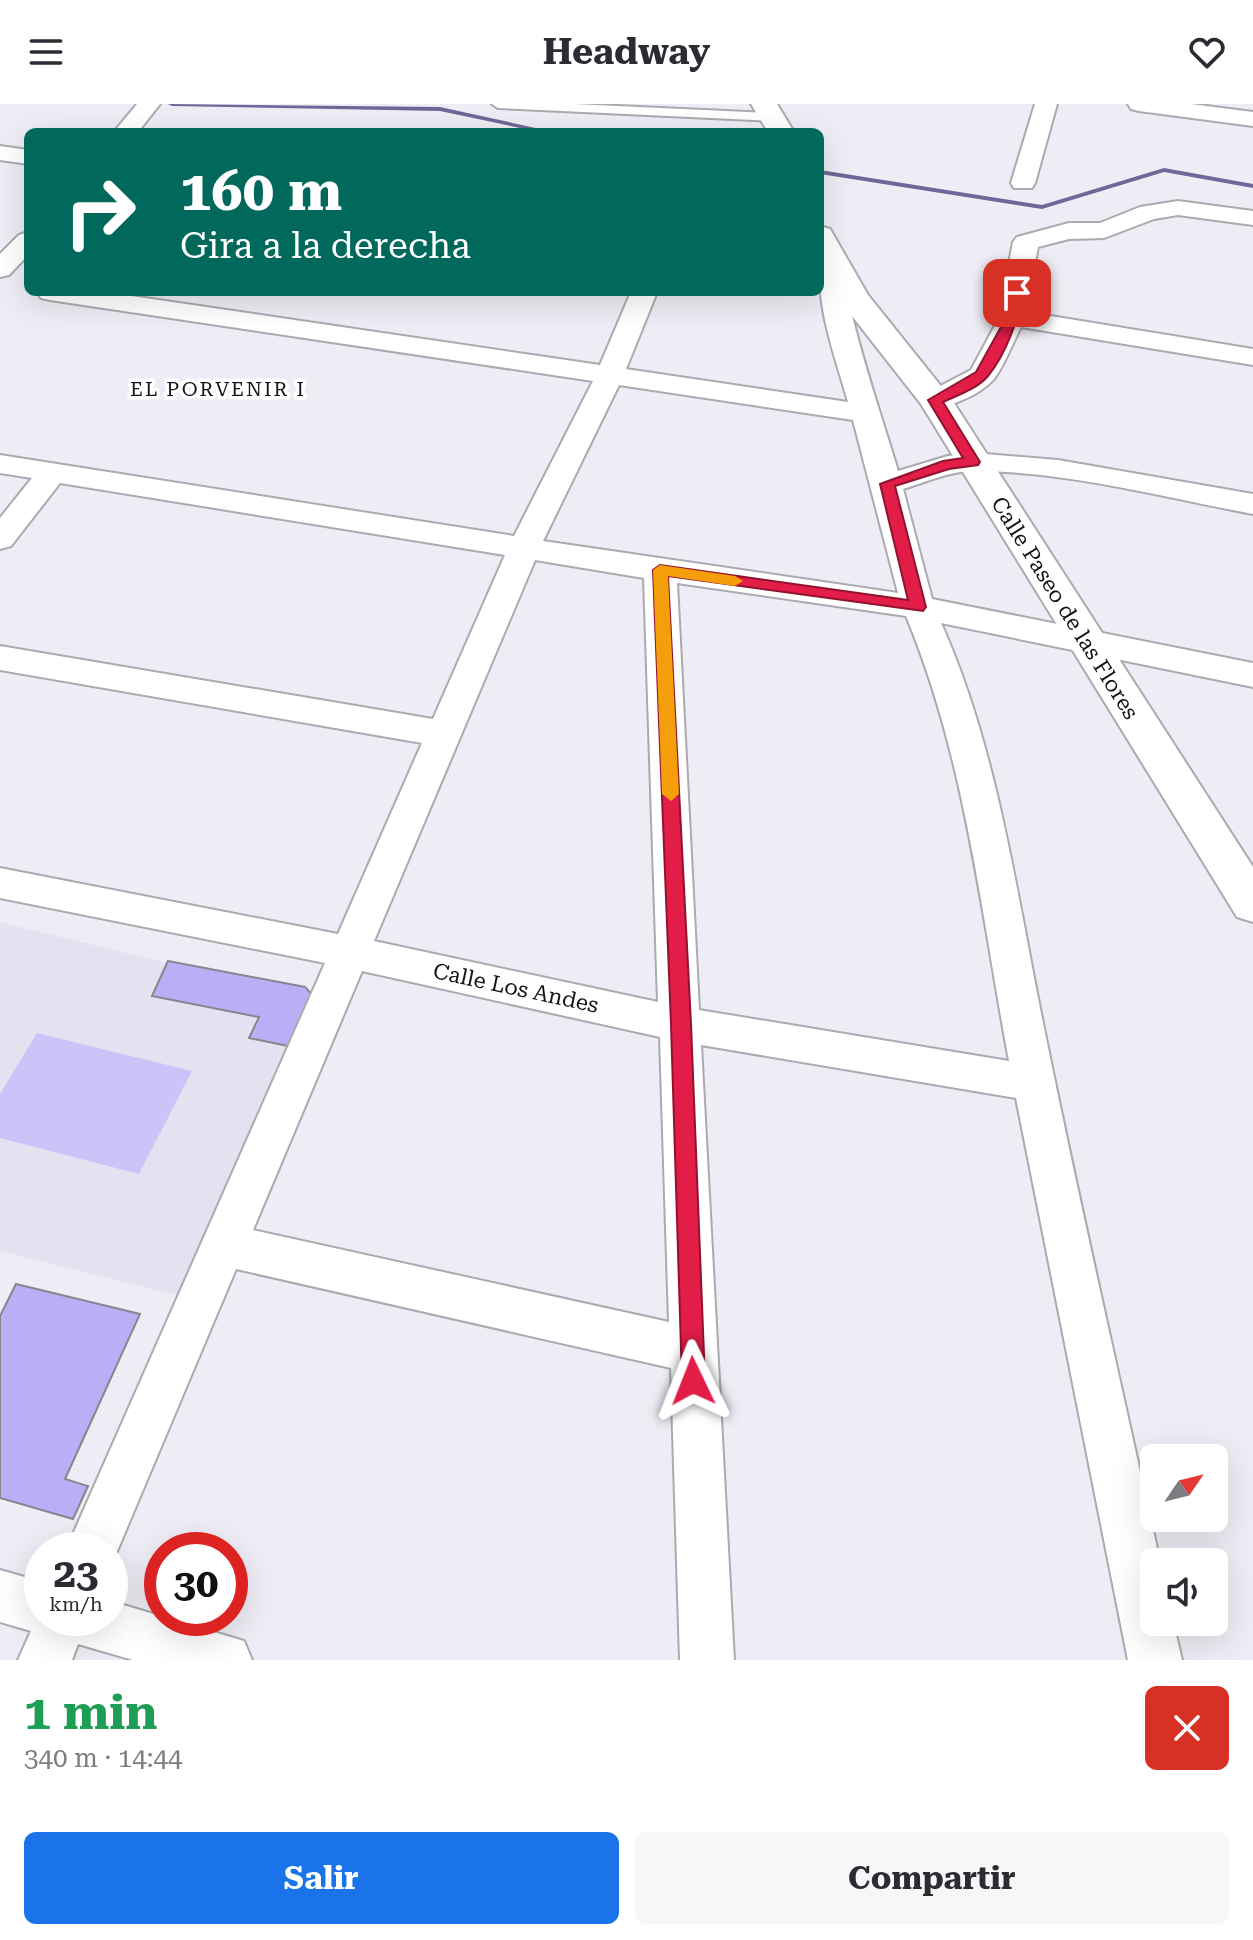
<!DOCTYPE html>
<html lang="es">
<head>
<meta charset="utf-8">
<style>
	body { margin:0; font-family:"Roboto Serif",serif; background:#f7f7f7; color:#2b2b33; height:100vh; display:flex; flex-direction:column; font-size:30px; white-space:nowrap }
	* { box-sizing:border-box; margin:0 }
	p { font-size:26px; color:#7c7c81 }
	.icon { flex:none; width:44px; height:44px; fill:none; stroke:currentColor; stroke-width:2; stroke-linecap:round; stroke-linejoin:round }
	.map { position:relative; height:1556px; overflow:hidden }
	.drawer { display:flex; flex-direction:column; background:#fff; flex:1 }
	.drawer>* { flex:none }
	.top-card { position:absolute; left:24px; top:24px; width:800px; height:168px; border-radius:12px; box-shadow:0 8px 32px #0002; background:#00695c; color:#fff; overflow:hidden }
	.needle { width:52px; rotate:55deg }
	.fabs { position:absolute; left:1140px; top:1340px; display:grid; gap:16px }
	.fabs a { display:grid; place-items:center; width:88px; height:88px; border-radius:12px; background:#fff; box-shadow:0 8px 32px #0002; font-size:40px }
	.speed { position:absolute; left:24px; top:1428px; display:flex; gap:16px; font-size:40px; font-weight:700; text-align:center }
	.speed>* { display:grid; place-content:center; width:104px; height:104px; border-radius:50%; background:#fff; box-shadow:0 8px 32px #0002; line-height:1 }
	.speed small { font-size:20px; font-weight:400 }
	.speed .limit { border:12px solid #d22; background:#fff; color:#111 }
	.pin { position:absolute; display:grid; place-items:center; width:68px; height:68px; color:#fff; margin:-34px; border-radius:16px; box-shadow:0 4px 12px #0006 }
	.me { position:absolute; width:88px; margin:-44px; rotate:358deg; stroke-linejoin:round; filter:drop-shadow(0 0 6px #0008) }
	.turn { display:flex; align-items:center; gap:28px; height:168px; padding:0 24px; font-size:36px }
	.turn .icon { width:104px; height:104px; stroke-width:2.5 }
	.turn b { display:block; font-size:56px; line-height:68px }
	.round { display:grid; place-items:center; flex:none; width:84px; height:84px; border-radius:12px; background:#f7f7f7 }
	.overview { display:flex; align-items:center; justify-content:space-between; height:136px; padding:0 24px }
	h1 { font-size:48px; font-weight:700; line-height:60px; color:#1e9e55 }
	.button { display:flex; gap:16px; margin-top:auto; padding:16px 24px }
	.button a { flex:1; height:92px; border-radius:12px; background:#1a73e8; color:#fff; font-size:32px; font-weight:700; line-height:92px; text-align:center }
	.button a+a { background:#f7f7f7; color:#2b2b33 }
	header { display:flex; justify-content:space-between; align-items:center; height:104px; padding:0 24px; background:#fff; font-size:36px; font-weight:700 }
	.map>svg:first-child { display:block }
	.built { fill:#e3e2f1 }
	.green { fill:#cac4f8 }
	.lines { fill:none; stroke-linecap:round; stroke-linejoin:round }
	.stream { fill:#6e6797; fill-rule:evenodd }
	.building { fill:#b9aff6; stroke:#87868d; stroke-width:2 }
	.service-casing { stroke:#aaaab1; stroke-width:4 }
	.minor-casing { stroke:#aaaab1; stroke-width:4 }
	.tertiary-casing { stroke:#aaaab1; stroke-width:4 }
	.service { fill:#fff; fill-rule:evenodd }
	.minor { fill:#fff; fill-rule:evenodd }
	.tertiary { fill:#fff; fill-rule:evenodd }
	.route { fill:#e11d48; stroke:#92132f; stroke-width:2 }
	.slow { fill:#f59e0b }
	.labels { text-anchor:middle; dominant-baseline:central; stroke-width:7; stroke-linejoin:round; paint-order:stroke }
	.far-neighbourhood-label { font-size:20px; letter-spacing:2px; fill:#141416; stroke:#fff }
	.street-label { font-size:22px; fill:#141416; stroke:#fff }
</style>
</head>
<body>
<header><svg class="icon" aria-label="menu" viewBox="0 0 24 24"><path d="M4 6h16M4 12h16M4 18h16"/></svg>Headway<svg class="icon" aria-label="heart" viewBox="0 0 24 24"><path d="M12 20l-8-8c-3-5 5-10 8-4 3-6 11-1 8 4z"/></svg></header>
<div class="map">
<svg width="1253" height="1556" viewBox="0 0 1253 1556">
	<rect width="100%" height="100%" fill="#eeedf5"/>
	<path class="built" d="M0,818L317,896L193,1195L0,1147Z"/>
	<path class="green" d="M37,929L192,967L139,1070L0,1034V990Z"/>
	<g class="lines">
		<path class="stream" d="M168,0L440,3L554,28H539L440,7L172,2Z
			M1164,64L1253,80V84L1164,68L1042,105L820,70V66L1042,101Z"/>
	</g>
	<path class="building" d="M168,857L305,883L317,896L298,944L249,934L259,913L152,892Z
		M16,1180L140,1210L65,1375L88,1382L73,1415L0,1394V1212Z"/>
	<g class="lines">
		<g class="service-casing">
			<path id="service" d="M492,0H574L772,9L778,13L772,17L498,4Z"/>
		</g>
		<g class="minor-casing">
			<path id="minor" d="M137,0H160L138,28H114Z
				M1035,0H1057L1035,79L1032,84H1014L1011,79Z
				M1128,0H1191L1253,8V22L1139,7L1131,5Z
				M0,42L28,46V60L0,56Z
				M1178,97L1253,107V121L1178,111L1154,115L1104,134L1069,135L1038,143L1026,208L1253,245V261L1021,223C1012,240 1005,260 994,275C980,291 945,307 925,302L921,296L925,290L971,266L999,214L1013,138L1017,133L1069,119H1100L1140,103Z
				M28,128V151L9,171L0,173V150L19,131Z
				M835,154L844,157C851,167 847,186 849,199C862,256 881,311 898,367L948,352L973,349L1058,356L1253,390V410C1162,393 1067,367 974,367C950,367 926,378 903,385L932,495L1253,559V583L941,519C998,646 1016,788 1044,924C1080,1102 1121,1280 1160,1458H1154V1518H1173L1182,1556H1128L1016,994L701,941L734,1556H680L671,1264L236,1165L110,1464V1446H66L325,859L0,794V764L338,830L422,639L0,566V542L433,615L505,451L60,379L11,442L0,445V414L32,374L0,369V351L514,432L593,277L50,196L41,194L37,188H104L600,261L631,188H657L626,265L848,298C840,267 808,183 826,157ZM619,281L853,316L898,489L543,437ZM535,456L644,474L658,898L374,837ZM677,479L906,512C965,653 981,808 1009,957L699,906ZM362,867L660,933L669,1218L253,1126Z
				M0,1466L42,1478V1514H110V1497L244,1537L252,1556H133L78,1540L72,1556H18L31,1527L0,1518Z"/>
		</g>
		<g class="tertiary-casing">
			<path id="tertiary" d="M751,0H777L794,28H768Z
				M820,122L830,125L868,191L952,296L1253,763V818L1237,813L921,300L845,203L820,163Z"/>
		</g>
		<use href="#service" class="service"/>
		<use href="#minor" class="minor"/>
		<use href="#tertiary" class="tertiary"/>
	</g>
	<path class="route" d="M1017,185L1023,189C1018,216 1006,250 988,272C977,285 958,291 943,298L980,358L978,361L949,365L895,382L926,503L923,507L668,472L691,920L705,1277L701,1285L693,1289L685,1285L682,1277L671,920L653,466L660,461L908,496L880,380L943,357L963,354L928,296L976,268L1006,214L1010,189Z"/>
	<path class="slow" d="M660,461L735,472L743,477L735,482L668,472L679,690L671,697L662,690L653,466Z"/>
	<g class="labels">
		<g class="far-neighbourhood-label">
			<text x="218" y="285">EL PORVENIR I</text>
		</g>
		<g class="street-label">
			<text transform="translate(1065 504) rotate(58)">Calle Paseo de las Flores</text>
			<text transform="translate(516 884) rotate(12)">Calle Los Andes</text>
		</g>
	</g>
</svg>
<div class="fabs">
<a><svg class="needle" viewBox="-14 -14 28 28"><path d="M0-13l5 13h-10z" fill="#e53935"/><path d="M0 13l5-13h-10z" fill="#7c7c81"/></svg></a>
<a><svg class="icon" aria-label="sound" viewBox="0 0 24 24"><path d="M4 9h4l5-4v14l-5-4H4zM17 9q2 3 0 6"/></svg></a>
</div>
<div class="speed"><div>23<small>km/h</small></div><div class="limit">30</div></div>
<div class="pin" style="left:1017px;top:189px;background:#d93025"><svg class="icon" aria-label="arrive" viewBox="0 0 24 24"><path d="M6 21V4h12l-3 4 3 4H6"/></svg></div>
<svg class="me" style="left:693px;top:1277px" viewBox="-20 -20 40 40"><path d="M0-17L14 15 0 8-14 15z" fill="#e11d48" stroke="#fff" stroke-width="4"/></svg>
<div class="top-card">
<div class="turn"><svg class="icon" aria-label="right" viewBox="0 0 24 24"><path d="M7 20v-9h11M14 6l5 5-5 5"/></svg><div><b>160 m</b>Gira a la derecha</div></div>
</div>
</div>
<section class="drawer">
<div class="overview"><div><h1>1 min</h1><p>340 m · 14:44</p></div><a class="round" style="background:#d93025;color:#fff"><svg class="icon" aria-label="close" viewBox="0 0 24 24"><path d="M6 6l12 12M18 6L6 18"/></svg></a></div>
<div class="button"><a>Salir</a><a>Compartir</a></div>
</section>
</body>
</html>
